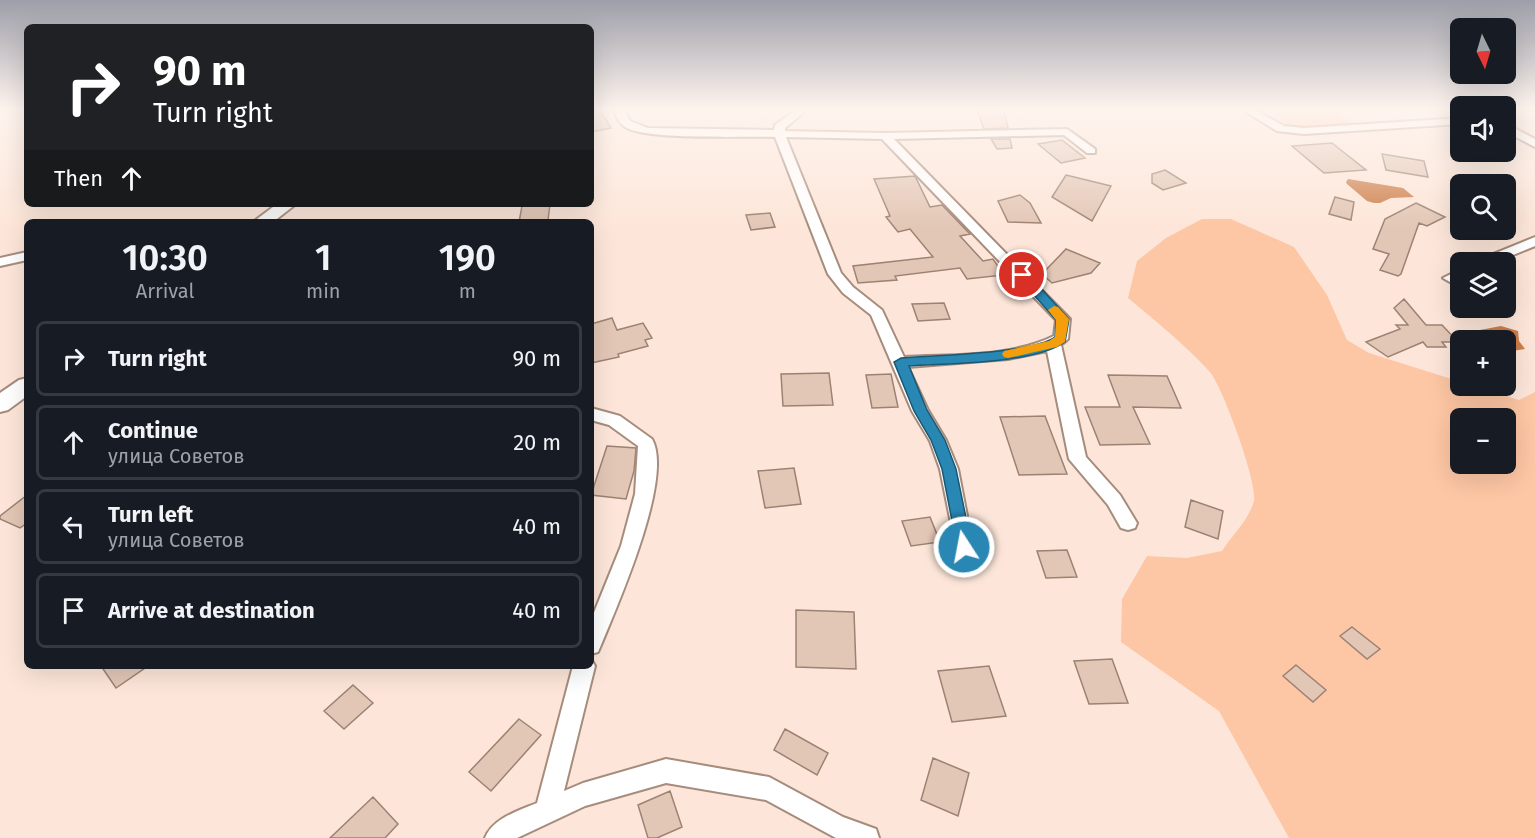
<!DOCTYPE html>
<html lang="en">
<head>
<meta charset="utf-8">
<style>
	body { margin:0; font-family:"Fira Sans",sans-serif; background:#242831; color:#f1f3f6; height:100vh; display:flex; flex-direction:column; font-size:22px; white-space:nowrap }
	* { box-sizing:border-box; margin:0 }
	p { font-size:20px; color:#9ea1a6 }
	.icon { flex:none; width:33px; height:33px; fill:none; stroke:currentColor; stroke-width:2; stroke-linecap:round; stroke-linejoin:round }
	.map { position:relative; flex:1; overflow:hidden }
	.drawer { position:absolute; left:24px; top:219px; width:570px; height:450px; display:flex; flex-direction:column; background:#171b24; border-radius:9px; box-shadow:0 6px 24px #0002 }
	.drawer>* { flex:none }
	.top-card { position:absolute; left:24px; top:24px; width:570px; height:183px; border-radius:9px; box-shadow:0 6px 24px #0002; background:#202124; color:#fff; overflow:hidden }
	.needle { width:39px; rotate:175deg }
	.fabs { position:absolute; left:1450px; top:18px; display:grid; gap:12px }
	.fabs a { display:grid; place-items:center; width:66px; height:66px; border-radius:9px; background:#171b24; box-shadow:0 6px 24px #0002; font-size:30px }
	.pin { position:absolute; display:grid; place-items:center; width:51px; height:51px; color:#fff; margin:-26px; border:3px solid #fff; border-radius:50%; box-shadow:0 2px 6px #0007 }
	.me { position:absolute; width:66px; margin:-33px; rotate:349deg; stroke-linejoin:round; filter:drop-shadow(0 0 4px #0008) }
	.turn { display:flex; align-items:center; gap:21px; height:126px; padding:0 30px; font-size:27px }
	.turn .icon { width:78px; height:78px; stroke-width:2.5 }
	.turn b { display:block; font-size:42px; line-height:51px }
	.then { display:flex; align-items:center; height:57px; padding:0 30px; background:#0003; gap:12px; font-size:22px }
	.eta { display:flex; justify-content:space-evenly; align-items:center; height:102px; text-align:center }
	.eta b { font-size:36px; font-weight:600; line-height:42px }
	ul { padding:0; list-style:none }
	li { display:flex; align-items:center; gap:18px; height:75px; margin:0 12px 9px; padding:0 18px; border:3px solid #363941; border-radius:9px }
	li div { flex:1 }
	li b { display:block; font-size:22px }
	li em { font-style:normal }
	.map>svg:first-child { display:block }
	.green { fill:#fdc6a4; fill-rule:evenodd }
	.water { fill:#cd7e4a }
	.building { fill:#e3c7b6; stroke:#9c8272; stroke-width:1.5 }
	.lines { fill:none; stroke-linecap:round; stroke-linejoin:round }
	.street-casing { stroke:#a68c7c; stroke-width:4 }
	.secondary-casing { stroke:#a68c7c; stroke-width:4 }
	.street { fill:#fff; fill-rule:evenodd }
	.secondary { fill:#fff; fill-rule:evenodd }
	.route { fill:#2887b3; stroke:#1a5874; stroke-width:1.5 }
	.slow { fill:#f59e0b }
</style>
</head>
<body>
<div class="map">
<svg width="1535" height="838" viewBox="0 0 1535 838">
	<rect width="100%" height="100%" fill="#fde6d9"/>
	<path class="green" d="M1335,110L1352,124L1289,127L1274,113Z
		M1202,219H1231L1294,247L1327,295L1347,340L1369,353L1461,382V386H1475L1519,400L1535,392V838H1289L1219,711L1121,642L1122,599L1147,556L1187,558L1222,551C1232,535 1249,520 1254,501C1258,483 1222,386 1210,372C1185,345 1156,321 1128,298L1137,261L1166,238ZM1461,418H1506V464H1461Z"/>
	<path class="water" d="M1348,179L1403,188L1414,197L1391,198L1380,203H1374L1367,201L1347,184L1346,182Z
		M1501,326L1518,331L1519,341L1525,349L1506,352V340H1482L1480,330Z"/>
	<path class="building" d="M591,110H600L611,128L591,132Z
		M977,110H1004L1008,128L984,129Z
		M991,139H1010L1012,148L997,149Z
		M1062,140L1085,158L1061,163L1038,144Z
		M1332,143L1366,170L1324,173L1292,146Z
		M1382,154L1424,161L1428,177L1386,170Z
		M1165,170L1186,183L1163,190L1152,183V174Z
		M1066,175L1111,186L1092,221L1052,197Z
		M915,176L930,207L942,205L970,234L960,236L983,261L993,259L1004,275L967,279L960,268L895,276L897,280L858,283L853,266L933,257L910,229L898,232L886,217L890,216L874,179Z
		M1020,195L1030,203L1041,223L1008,222L998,201Z
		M1335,197L1354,202L1351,220L1329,214Z
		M1416,203L1445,217L1427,226L1419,223L1401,274L1398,276L1380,270L1389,254L1373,249L1385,219Z
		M550,204L548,220L519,222L522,206Z
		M770,213L775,227L751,230L746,215Z
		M1066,249L1100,263L1091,273L1052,283L1042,274Z
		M1404,299L1426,325H1442L1458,342H1442L1446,347H1427L1423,342L1388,357L1366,342L1400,329L1396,325H1408L1394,308Z
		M944,303L950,319L918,321L912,304Z
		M612,318L617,330L643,323L652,338L645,340L648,346L618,354L619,357L591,363V324Z
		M829,373L833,405L783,406L781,374Z
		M891,374L898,407L872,408L866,375Z
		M1108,375L1167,376L1181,408L1133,407L1150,444L1100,445L1085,407H1120Z
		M1045,416L1067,474L1019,475L1000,417Z
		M607,446L636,448L634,471L626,499L591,495Z
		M794,468L801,504L765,508L758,471Z
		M27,495V523L20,528L0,519V516Z
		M1191,500L1223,511L1218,539L1185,527Z
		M930,517L940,542L911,546L902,521Z
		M1067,550L1077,577L1046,578L1037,551Z
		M796,610L854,612L856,669L796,667Z
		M1352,627L1380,649L1367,659L1340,636Z
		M1112,659L1128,703L1089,704L1074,661Z
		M1296,665L1326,690L1313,702L1283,676Z
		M101,666H148L116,688Z
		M989,666L1006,716L952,722L938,671Z
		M353,685L373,703L344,729L324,711Z
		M519,719L541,735L491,791L469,772Z
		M785,729L828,753L817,775L774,750Z
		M933,758L969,773L958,816L921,800Z
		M670,791L682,827L657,838H648L638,805Z
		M373,797L398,824L385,838H330Z"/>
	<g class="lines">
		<g class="street-casing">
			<path id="street" d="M614,110H624L630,121L648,128L774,130L775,125L796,110H807L785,128V131L885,133L1067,129L1095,149V153H1087L1064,135L894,139L1070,319L1068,339L1061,345L1086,457L1120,495L1137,523L1135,528L1128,530L1121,528L1108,505L1069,459L1047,351L1008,359L908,367L928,410L946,440L958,469L973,547L971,553L964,555L957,553L940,469L930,441L912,411L871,315L843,293L828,274L775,137C745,136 649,140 627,128C619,124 616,117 614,110ZM786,137L882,139L1056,320L1054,336C1009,358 952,354 904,357L882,310L853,287L841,273Z
				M1243,110H1255L1284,126L1304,128L1461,118V124L1304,134L1277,131Z
				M1506,124L1535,139V147L1506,132Z
				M1535,237V246L1496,262H1479L1481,259Z
				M27,252V260L0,266V258Z
				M1461,269V278L1450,282L1443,278Z
				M591,408L620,416L652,439C674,477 618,604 601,645L598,652L591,654V620L621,546L635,494L638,446L609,425L591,420Z
				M591,659L595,666L564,791L583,783L666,759L769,777L843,817L876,829L879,838H836L766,800L666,783L585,806L517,838H485C493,818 518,811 537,803L573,666H591Z"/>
		</g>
		<g class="secondary-casing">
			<path id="secondary" d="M277,204H296L273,222H253Z
				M27,378V396L8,410L0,412V393L19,380Z"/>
		</g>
		<use href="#street" class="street"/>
		<use href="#secondary" class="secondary"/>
	</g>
	<linearGradient id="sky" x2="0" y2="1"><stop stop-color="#9d9ea9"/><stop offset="0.48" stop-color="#fef4ee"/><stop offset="1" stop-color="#fef4ee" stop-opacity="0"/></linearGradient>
	<rect width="1535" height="227" fill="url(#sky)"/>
	<path class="route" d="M1022,271L1026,272L1069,319L1065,342C1034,364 949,363 909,366L927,410L945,440L956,469L972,547L970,551L964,553L959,551L957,547L942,469L931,440L914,411L894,362L901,358C935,355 1030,354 1055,337L1056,320L1018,277L1016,275Z"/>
	<path class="slow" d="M1054,306L1058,307L1069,319L1065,342L1057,347L1008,358L1004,357L1002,354L1004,351L1049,341L1055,337L1056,320L1048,310Z"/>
</svg>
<div class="fabs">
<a><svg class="needle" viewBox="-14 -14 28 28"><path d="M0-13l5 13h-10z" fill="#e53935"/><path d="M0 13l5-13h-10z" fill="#9ea1a6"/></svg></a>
<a><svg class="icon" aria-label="sound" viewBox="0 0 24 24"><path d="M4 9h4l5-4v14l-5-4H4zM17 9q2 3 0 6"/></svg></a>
<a><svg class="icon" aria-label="search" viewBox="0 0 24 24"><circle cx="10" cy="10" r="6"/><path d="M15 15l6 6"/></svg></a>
<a><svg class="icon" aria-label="layers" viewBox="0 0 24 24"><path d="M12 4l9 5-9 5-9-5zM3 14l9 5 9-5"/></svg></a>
<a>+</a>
<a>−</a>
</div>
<div class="pin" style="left:1022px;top:275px;background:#d93025"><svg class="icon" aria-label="arrive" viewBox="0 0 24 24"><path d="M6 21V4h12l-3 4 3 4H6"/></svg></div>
<svg class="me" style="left:964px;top:547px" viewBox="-20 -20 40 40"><circle r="17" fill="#2887b3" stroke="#fff" stroke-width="3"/><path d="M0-11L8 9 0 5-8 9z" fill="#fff"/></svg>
<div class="top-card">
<div class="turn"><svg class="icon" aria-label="right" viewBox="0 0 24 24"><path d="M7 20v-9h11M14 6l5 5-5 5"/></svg><div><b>90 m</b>Turn right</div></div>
<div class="then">Then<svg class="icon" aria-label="ahead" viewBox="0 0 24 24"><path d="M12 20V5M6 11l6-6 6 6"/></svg></div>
</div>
<section class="drawer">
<div class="eta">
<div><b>10:30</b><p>Arrival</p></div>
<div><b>1</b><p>min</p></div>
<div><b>190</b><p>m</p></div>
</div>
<ul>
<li><svg class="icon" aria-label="right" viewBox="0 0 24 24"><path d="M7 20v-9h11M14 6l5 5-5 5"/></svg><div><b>Turn right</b></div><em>90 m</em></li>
<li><svg class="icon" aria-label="ahead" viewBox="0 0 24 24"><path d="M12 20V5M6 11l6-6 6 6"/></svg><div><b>Continue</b><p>улица Советов</p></div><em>20 m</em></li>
<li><svg class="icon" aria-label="left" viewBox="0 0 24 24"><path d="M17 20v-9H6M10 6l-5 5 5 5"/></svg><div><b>Turn left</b><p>улица Советов</p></div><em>40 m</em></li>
<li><svg class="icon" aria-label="arrive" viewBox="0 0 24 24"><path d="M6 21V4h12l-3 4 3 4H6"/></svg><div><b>Arrive at destination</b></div><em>40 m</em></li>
</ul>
</section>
</div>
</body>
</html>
